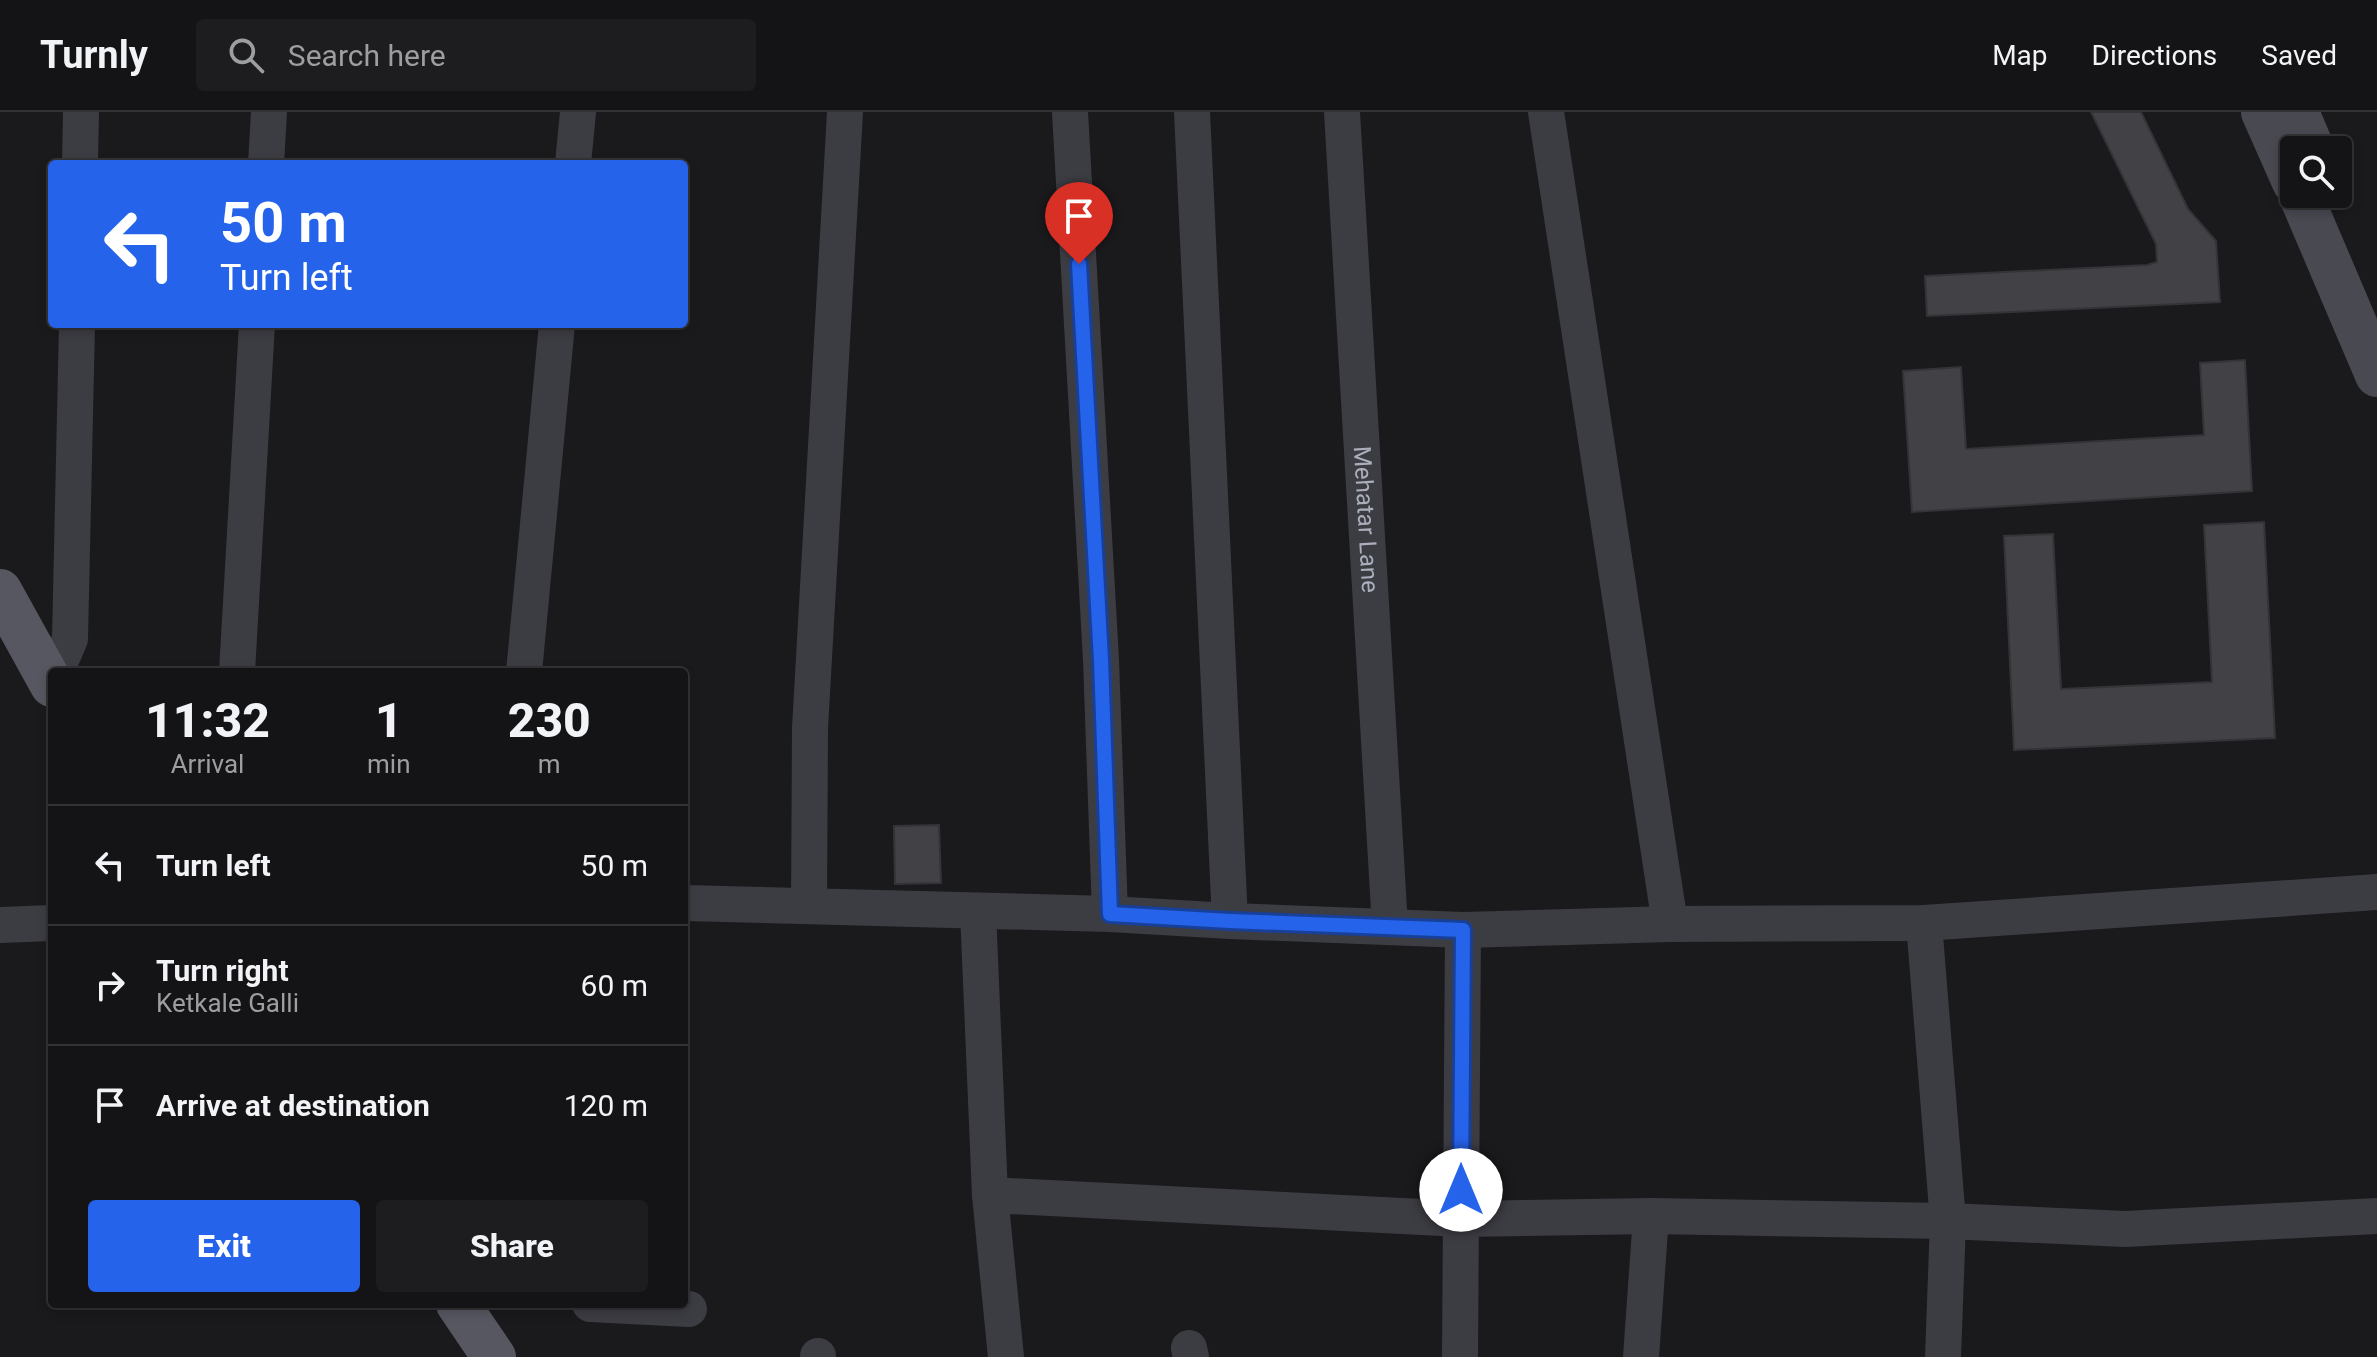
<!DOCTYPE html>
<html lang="en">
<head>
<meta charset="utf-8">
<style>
	body { margin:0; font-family:Roboto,sans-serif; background:#1d1c1e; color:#f1f3f6; height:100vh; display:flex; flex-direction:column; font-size:30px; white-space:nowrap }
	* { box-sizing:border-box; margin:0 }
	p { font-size:26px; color:#9d9ea0 }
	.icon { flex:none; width:44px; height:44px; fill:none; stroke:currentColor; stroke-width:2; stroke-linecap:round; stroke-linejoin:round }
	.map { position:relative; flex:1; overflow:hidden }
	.drawer { position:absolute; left:48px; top:556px; width:640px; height:640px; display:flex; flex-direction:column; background:#141315; border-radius:8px; box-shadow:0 4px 12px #0003,0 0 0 2px #333234 }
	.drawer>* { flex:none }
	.top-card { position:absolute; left:48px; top:48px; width:640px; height:168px; border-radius:8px; box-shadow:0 4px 12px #0003,0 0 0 2px #333234; background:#2563eb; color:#fff; overflow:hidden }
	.buttons { position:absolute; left:2280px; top:24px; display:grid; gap:16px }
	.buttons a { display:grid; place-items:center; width:72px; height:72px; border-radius:8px; background:#141315; box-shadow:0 4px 12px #0003,0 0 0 2px #333234; font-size:40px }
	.pin { position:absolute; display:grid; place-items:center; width:68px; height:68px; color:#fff; margin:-82px -34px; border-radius:50% 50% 50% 0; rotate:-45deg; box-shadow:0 0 8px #0007 }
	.pin .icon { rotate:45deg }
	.me { position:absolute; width:88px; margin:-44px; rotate:0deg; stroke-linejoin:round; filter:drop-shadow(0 0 6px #0008) }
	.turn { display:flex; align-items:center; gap:28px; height:168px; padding:0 40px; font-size:36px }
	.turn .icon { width:104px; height:104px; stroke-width:2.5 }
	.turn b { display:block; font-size:56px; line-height:68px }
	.eta { display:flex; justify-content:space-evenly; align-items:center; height:136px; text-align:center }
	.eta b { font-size:48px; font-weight:800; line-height:56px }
	.cta { display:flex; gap:16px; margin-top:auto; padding:16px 40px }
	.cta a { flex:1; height:92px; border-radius:8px; background:#2563eb; color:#fff; font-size:32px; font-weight:800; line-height:92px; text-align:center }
	.cta a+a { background:#1d1c1e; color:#f1f3f6 }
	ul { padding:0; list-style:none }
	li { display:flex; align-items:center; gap:24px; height:120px; padding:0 40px; border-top:2px solid #333234 }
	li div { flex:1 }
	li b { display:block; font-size:30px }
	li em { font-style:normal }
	header { display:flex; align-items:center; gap:48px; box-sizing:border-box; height:112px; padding:0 40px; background:#141315; border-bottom:2px solid #333234 }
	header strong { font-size:38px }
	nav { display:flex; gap:44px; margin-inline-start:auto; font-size:28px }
	.search { width:560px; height:72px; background:#1d1c1e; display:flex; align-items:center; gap:20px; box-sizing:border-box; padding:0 28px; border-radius:8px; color:#9d9ea0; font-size:30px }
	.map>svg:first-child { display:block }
	.building { fill:#414146; stroke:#343338; stroke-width:2 }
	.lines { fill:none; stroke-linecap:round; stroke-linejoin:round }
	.street { stroke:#3c3c43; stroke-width:36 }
	.secondary { stroke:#484951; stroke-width:44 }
	.primary { stroke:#565760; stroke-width:44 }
	.route-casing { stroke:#184099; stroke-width:20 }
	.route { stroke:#2563eb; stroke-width:14 }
	.labels { text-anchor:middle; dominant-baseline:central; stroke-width:8; stroke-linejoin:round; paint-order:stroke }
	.street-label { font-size:24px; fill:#abafbc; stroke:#151417 }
</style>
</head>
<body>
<header>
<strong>Turnly</strong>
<div class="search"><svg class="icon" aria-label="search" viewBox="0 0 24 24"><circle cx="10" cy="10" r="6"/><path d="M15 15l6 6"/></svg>Search here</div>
<nav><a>Map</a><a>Directions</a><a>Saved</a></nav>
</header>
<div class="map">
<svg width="2377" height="1245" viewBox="0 0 2377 1245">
	<rect width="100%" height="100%" fill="#1a191c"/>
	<path class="building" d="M2091,0H2141L2188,97L2216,129L2220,190L1927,204L1925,164L2147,153L2157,150L2156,132Z
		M2245,248L2252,379L1912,400L1903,259L1961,255L1966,337L2204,323L2200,251Z
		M2264,410L2275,626L2014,638L2004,424L2053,422L2061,577L2212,570L2204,413Z
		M939,713L941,771L895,772L894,714Z"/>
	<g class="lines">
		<g class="street">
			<path d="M1070,0L1101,548L1110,802"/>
			<path d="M1192,0L1230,809"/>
			<path id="s1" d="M1342,0L1390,815"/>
			<path d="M1546,0L1670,812"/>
			<path d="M80,52L81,0"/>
			<path d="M266,52L269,0"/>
			<path d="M573,52L578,0"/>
			<path d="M56,560L70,527L77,212"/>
			<path d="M237,560L257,212"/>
			<path d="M524,560L557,212"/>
			<path d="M684,791L1110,802L1230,809L1463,818L1670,812L1924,811L2377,780"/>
			<path d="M809,794L810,616L845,0"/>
			<path d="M978,799L990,1083"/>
			<path d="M1924,811L1948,1109L1943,1245"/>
			<path d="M0,813L52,811"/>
			<path d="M590,1192L689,1197"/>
			<path d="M1189,1236L1191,1245"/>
			<path d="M818,1244V1245"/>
			<path d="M1006,1245L990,1083L1461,1107L1651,1104L1948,1109L2125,1117L2377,1104"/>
			<path d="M1460,1245L1463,818"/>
			<path d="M1641,1245L1651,1104"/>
		</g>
		<path class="secondary" d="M2263,0L2294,70
			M2297,0L2313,38
			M2300,82L2377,263"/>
		<path class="primary" d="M0,479L52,573
			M458,1192L494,1245"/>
	</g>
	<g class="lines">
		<g class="route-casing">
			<path id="route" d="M1079,152L1101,548L1110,802L1230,809L1463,818L1461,1078"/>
		</g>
		<use href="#route" class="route"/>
	</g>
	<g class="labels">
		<g class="street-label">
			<text stroke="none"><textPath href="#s1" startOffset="408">Mehatar Lane</textPath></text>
		</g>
	</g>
</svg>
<div class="buttons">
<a><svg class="icon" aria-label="search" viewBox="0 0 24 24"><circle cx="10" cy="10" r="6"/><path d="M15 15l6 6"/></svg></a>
</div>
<div class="pin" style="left:1079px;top:152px;background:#d93025"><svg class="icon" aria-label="arrive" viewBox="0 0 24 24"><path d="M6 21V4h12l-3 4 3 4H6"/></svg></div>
<svg class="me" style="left:1461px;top:1078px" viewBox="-20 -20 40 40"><circle r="19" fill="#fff"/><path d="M0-13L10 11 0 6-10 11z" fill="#2563eb"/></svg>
<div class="top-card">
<div class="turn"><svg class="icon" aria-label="left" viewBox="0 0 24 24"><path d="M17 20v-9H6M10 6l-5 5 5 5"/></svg><div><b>50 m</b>Turn left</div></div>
</div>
<section class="drawer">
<div class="eta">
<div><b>11:32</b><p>Arrival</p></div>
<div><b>1</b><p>min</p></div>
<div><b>230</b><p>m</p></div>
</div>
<ul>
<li><svg class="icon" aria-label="left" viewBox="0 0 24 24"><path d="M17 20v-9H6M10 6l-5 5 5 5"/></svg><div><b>Turn left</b></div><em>50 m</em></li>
<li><svg class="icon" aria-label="right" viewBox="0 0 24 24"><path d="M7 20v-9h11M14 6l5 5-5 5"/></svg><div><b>Turn right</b><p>Ketkale Galli</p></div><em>60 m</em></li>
<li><svg class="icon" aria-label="arrive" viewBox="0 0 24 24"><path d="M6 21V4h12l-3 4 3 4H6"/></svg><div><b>Arrive at destination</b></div><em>120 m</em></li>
</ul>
<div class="cta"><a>Exit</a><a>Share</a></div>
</section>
</div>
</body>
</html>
